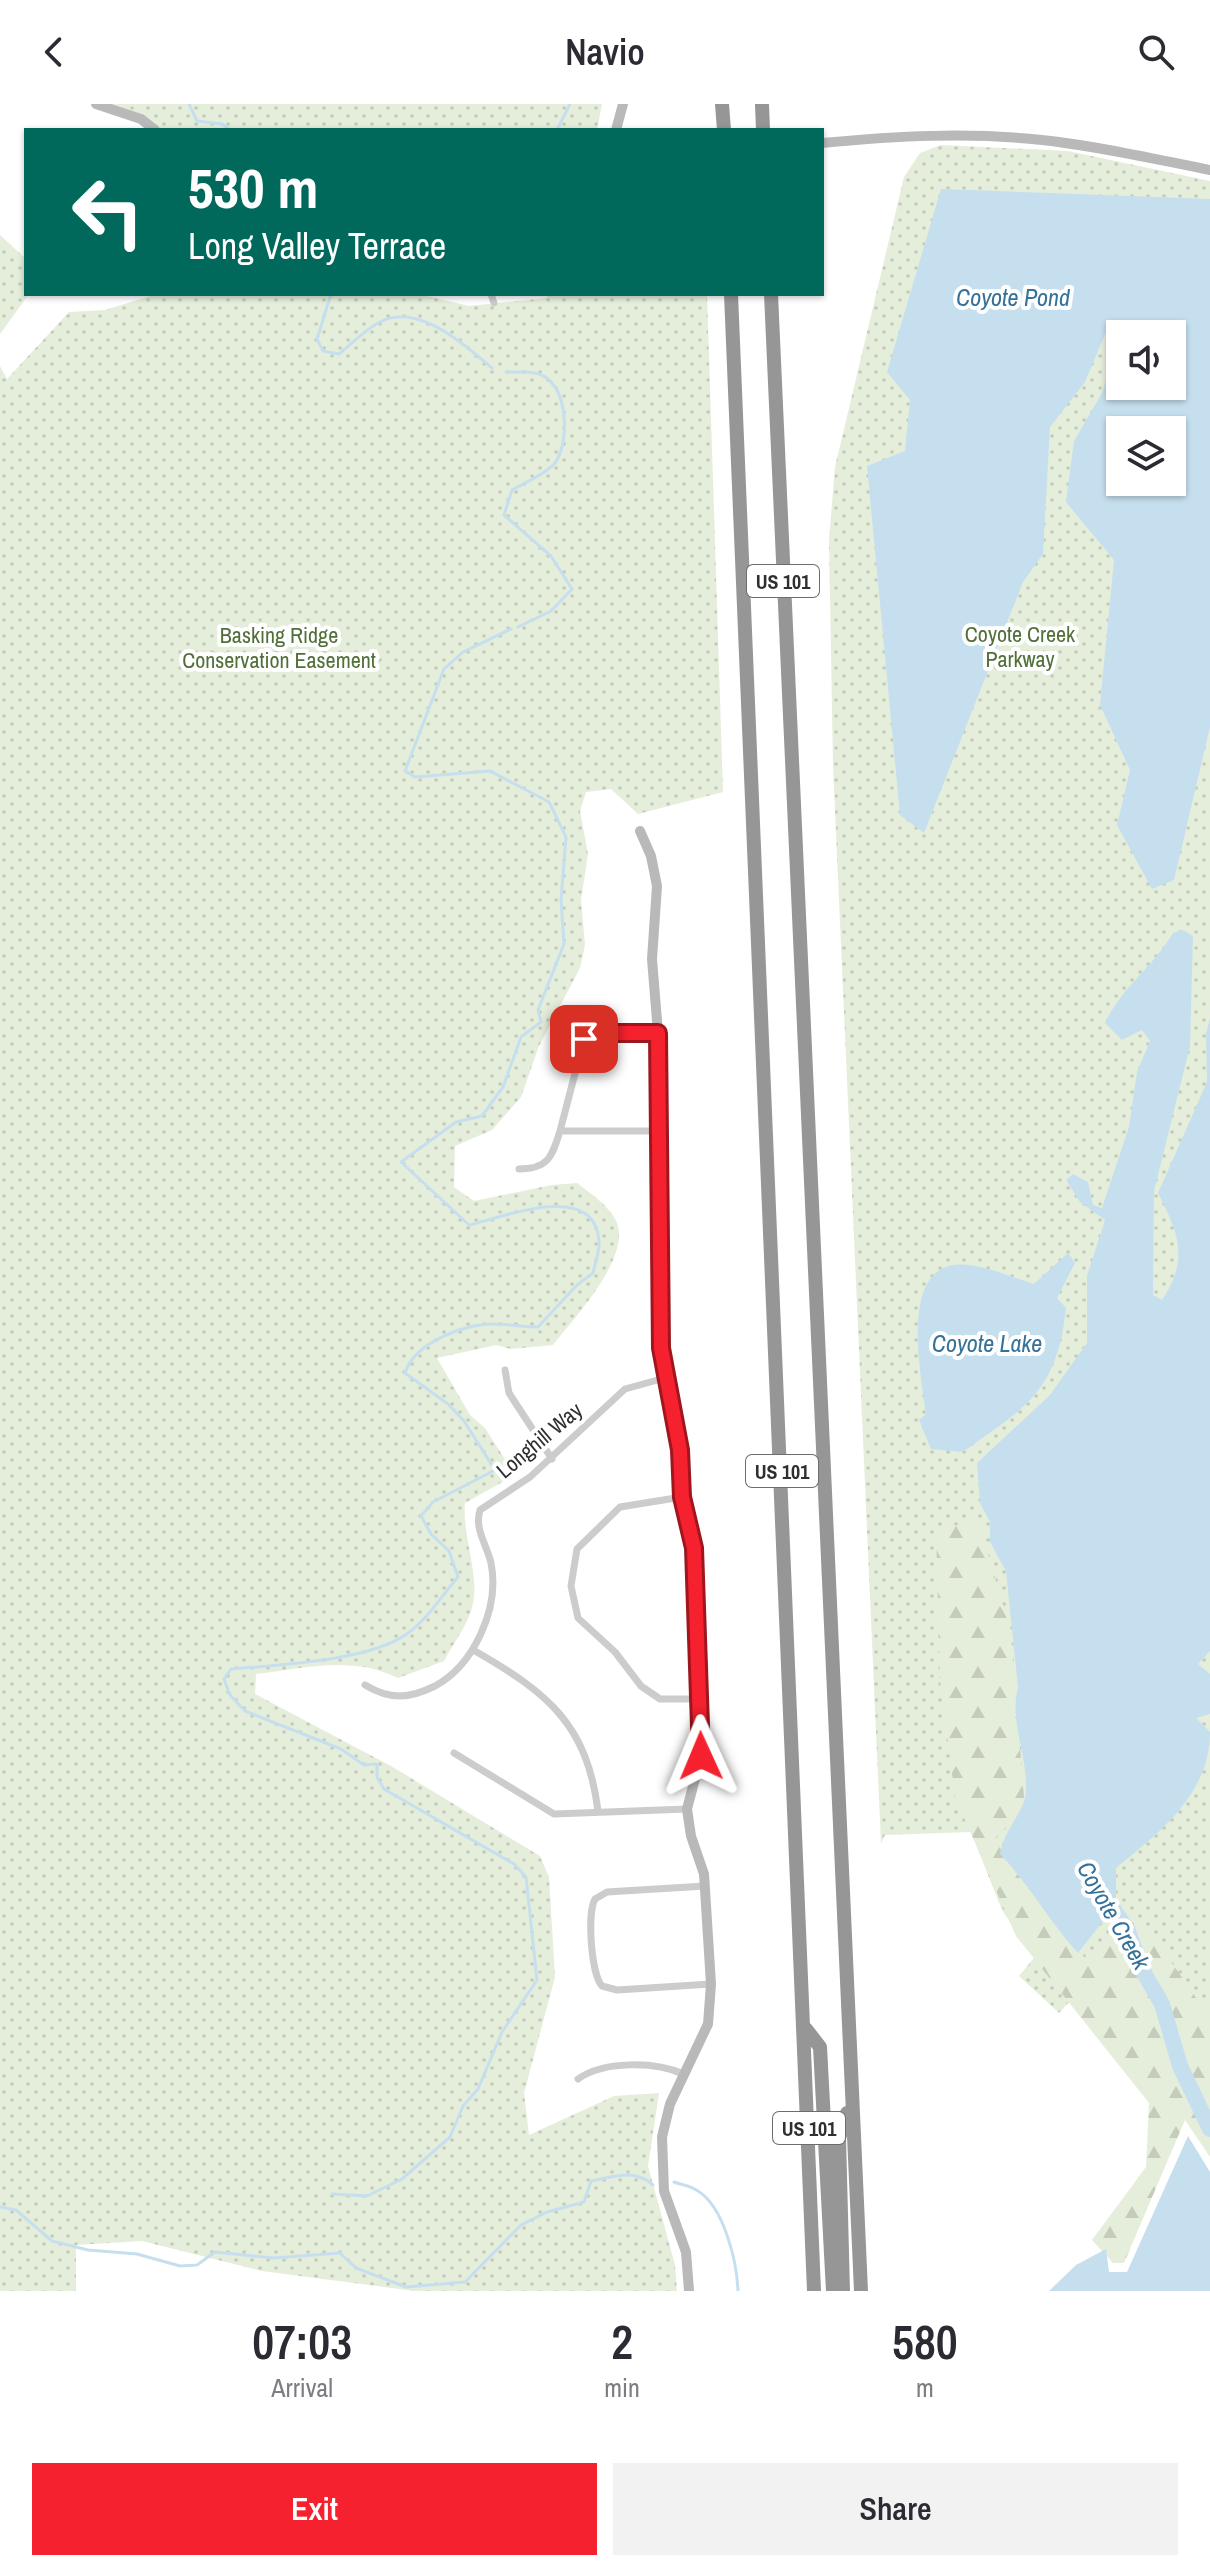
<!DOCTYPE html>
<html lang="en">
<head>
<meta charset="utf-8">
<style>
	body { margin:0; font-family:"Archivo Narrow",sans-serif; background:#f2f2f3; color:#2b2b33; height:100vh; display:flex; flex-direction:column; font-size:30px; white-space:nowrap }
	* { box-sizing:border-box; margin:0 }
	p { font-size:26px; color:#7c7c81 }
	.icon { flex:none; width:44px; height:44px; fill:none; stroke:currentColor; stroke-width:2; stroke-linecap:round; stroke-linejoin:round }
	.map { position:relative; height:2187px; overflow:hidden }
	.side { display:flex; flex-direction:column; background:#fff; flex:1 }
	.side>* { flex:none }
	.guide { position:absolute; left:24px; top:24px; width:800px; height:168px; border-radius:0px; box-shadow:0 2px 6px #0004; background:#00695c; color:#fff; overflow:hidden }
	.tools { position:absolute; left:1106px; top:216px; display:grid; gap:16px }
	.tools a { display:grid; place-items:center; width:80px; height:80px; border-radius:0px; background:#fff; box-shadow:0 2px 6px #0004; font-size:40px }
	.pin { position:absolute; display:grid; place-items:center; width:68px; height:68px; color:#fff; margin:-34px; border-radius:16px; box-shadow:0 4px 12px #0006 }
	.me { position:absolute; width:88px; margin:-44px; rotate:359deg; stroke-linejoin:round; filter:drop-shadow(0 0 6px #0008) }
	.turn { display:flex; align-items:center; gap:28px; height:168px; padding:0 32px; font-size:36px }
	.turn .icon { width:104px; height:104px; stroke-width:2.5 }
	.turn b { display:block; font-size:56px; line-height:68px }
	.eta { display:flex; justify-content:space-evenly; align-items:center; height:136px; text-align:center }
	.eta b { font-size:48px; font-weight:600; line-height:56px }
	.button { display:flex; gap:16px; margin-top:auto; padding:16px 32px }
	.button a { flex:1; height:92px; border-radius:0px; background:#f6212e; color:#fff; font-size:32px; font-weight:600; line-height:92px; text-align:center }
	.button a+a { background:#f2f2f3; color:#2b2b33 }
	header { display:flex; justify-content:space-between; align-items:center; height:104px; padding:0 32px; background:#fff; font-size:36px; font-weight:600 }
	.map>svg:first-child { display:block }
	.grass { fill:url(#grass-dots); fill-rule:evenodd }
	.forest { fill:url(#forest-firs) }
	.water { fill:#c6dfef; fill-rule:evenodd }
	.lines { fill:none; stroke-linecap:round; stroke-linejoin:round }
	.stream { stroke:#c6dfef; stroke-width:3 }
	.river { stroke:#c6dfef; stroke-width:16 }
	.street { stroke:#ccc; stroke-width:7 }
	.secondary { stroke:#b9b9b9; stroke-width:10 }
	.highway { stroke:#969696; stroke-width:14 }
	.route-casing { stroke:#a0151e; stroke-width:20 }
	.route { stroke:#f6212e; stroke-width:14 }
	.labels { text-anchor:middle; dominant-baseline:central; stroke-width:8; stroke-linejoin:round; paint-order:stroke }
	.shield { fill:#fff; stroke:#6d6d6d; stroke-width:2 }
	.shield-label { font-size:20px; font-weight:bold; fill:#2f2f2f }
	.park-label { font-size:22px; fill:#516f38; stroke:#fff }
	.street-label { font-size:22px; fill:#2f2f2f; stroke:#fff }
	.water-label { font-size:24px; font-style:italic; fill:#357199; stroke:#fff }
</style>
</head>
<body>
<header><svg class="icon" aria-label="back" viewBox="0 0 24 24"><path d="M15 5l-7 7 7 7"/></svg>Navio<svg class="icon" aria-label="search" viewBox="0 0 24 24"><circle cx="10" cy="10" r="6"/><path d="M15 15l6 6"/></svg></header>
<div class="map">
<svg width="1210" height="2187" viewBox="0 0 1210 2187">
	<defs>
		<pattern id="grass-dots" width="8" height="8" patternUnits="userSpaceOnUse" patternTransform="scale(2)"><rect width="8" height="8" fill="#e5eedb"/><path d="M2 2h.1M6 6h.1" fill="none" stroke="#c5ccbc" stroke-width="1.8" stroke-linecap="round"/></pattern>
		<pattern id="forest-firs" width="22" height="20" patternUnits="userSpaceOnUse" patternTransform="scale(2)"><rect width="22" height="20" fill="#e5eedb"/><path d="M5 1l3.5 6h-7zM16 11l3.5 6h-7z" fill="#c5ccbc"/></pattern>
	</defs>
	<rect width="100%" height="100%" fill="#fff"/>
	<path class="grass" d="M113,0H602L597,26H161L141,10Z
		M941,41L1068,47L1210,77V2014L1136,1825L1059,1909L1019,1872L1034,1854L1002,1806L971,1728L885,1731L881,1740L833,661L829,436L835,363L904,73L920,49ZM1120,230H1172V282H1120ZM1120,326H1172V378H1120Z
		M0,131L26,155V190H29L0,230Z
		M157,190H419L469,202L547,194V190H707L723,688L638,710L611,685L586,688L580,707L588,750L581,796L585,841L580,864L539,942L521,993L492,1026L455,1042L454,1083L474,1097L552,1081L577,1079C590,1089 605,1099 614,1113C637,1148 574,1214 553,1241L511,1245L496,1241L437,1254L470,1311L485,1324L515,1371L465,1399C462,1433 479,1467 473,1500C469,1519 453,1540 444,1557L398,1574C352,1551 305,1564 256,1570L255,1590L391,1662L540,1752L549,1773L555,1873L524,1989L529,2031L614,1992L659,1989L648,2062L675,2161L677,2187H415L262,2167L142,2137L76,2141V2187H0V262L7,275L69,208L105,206Z"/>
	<path class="forest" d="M978,1414L1011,1530L1025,1706L994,1735L1037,1800L1087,1856L1111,1826L1145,1820L1210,1914V2053L1185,2016L1124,2159H1113L1092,2136L1146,2063L1149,1999L1016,1832L955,1693L940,1576L936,1428Z"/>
	<path class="water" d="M941,85L1210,95V623L1174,776L1152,785L1117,721L1130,666L1100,601L1114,456L1066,398L1074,337L1102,289L1120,233V282H1172V230H1121L1124,219L1111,216L1085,278L1050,323L1043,450L1023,478L924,729L900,711L867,362L905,347L910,296L887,268ZM1120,326H1172V378H1120Z
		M1183,826L1193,832L1190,942L1154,1087L1153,1191L1162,1196C1190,1154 1178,1129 1158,1089L1207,978L1206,930L1210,914V1547L1198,1560L1210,1570V1610L1196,1614L1210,1628C1210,1690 1160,1728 1116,1764V1793L1108,1803L1098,1795L1094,1800L1107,1812L1078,1849C1049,1817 1029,1780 1000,1750C1003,1727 1024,1709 1026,1688C1028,1652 1009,1618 1018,1583L1006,1467L990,1438V1418L980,1399L977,1359L1050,1291L1087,1239V1172L1105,1116L1080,1098L1066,1076L1073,1070L1088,1078L1093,1101L1102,1104L1129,1023L1137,968L1150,937L1142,926L1122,936L1105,919C1121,884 1154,862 1173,829Z
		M1068,1149L1075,1159L1057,1194L1066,1204C1057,1288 1027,1302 963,1348L931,1345L919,1316L926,1310C921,1270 896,1152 968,1161C990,1163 1013,1174 1034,1180Z
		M1188,2032L1210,2068V2187H1049L1076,2161L1106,2145L1109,2168H1127Z"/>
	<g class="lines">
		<path class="stream" d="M189,0L197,17L222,20L230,26
			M557,26L570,0
			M331,190L317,235L323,247L339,250C351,240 364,227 378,219C416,196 465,241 492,264
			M506,268C521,269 536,265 548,275C568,292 569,339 555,359C546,370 524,379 512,386L504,411L551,452L572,485L551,507L518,523
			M674,2078C682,2081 691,2082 698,2087C724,2103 737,2158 738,2187
			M332,2090L367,2092L402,2075L450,2033L463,2002L478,1985L502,1928L537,1876L526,1773L514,1760L384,1685L377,1673V1660L364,1661L341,1645L245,1607L230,1591L224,1575L231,1565C277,1561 371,1557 408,1529C428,1515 442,1491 458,1473L449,1447L431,1430L421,1412L433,1398L495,1366L464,1317L448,1300L405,1269C414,1239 465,1219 495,1220C509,1220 523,1223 538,1223L577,1181L593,1169C595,1159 600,1147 599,1137C595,1076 504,1113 469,1121L401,1058L456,1018L482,1012L503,983L521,933L541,918L538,906L564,840L561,796L566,733L549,698L490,667L415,673L405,667L444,565L463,548L511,525
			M0,2103L16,2106L52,2137L88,2146L137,2150L180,2162L197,2161L215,2148L274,2154L340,2149L356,2164L406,2183L465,2178L521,2121L547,2108L584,2098L591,2077C614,2073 634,2064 653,2081"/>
		<path class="river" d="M1110,1800L1128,1827L1141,1864L1162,1900L1180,1962L1210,2025"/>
		<path class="street" d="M491,190L494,199
			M658,929H597L584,935L560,1027H659
			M519,1065C548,1065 552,1053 560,1027
			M505,1266L509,1289L552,1355
			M682,1393L620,1403L577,1445L571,1482L578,1514L615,1548L641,1582L660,1595H700
			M475,1547C548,1589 587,1620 598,1707
			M365,1581C390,1596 409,1595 435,1582C474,1561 500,1504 491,1459C487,1441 474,1425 480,1406L530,1373L625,1285L665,1274
			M454,1649L554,1710L687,1705
			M705,1782L607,1788L595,1795C587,1809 591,1870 602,1882L617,1886L711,1880
			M578,1975C603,1957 655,1957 683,1970"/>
		<path class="secondary" d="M96,0L141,15L155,26
			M616,26L623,0
			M822,39C896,32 968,28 1042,36C1098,42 1154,55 1210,66
			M640,727L651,752L657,782L652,855L658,929L661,1244L680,1346L682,1393L694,1444L701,1652L687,1705L691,1732L704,1770L711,1880L708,1920L670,2000L662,2033L664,2087L686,2148L689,2187"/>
		<path class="highway" d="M722,0L724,26
			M762,0L763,26
			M731,190L814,2187
			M771,190L861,2187
			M806,1925L820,1943L833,2187
			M843,2187L839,2034L847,2009"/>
	</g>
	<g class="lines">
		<g class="route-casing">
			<path id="route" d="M584,935L597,929H658L661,1244L680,1346L682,1393L694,1444L701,1652"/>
		</g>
		<use href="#route" class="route"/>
	</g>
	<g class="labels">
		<g class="shield">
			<rect x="747" y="461" width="72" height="32" rx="6"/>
			<rect x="746" y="1351" width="72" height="32" rx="6"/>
			<rect x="773" y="2008" width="72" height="32" rx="6"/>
		</g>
		<g class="shield-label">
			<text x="783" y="477">US 101</text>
			<text x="782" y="1367">US 101</text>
			<text x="809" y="2024">US 101</text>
		</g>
		<g class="park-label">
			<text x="1020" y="530">Coyote Creek<tspan x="1020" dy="25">Parkway</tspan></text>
			<text x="279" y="531">Basking Ridge<tspan x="279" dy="25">Conservation Easement</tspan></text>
		</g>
		<g class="street-label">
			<text transform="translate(539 1336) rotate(-40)">Longhill Way</text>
		</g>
		<g class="water-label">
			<text x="1013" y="193">Coyote Pond</text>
			<text x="987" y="1239">Coyote Lake</text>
			<text transform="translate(1114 1811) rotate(60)">Coyote Creek</text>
		</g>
	</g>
</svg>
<div class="tools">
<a><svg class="icon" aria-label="sound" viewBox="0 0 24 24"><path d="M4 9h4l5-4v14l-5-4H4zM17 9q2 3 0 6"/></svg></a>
<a><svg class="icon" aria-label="layers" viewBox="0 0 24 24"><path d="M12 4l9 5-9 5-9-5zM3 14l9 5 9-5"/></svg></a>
</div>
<div class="pin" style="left:584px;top:935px;background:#d93025"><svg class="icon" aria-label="arrive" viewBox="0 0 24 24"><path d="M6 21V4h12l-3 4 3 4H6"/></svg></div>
<svg class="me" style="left:701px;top:1652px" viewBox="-20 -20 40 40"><path d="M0-17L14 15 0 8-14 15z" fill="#f6212e" stroke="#fff" stroke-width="4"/></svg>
<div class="guide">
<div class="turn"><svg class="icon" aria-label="left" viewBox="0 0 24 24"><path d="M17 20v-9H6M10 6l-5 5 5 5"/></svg><div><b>530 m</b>Long Valley Terrace</div></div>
</div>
</div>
<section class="side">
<div class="eta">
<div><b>07:03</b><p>Arrival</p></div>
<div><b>2</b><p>min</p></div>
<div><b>580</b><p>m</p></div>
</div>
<div class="button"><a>Exit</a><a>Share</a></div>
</section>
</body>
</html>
